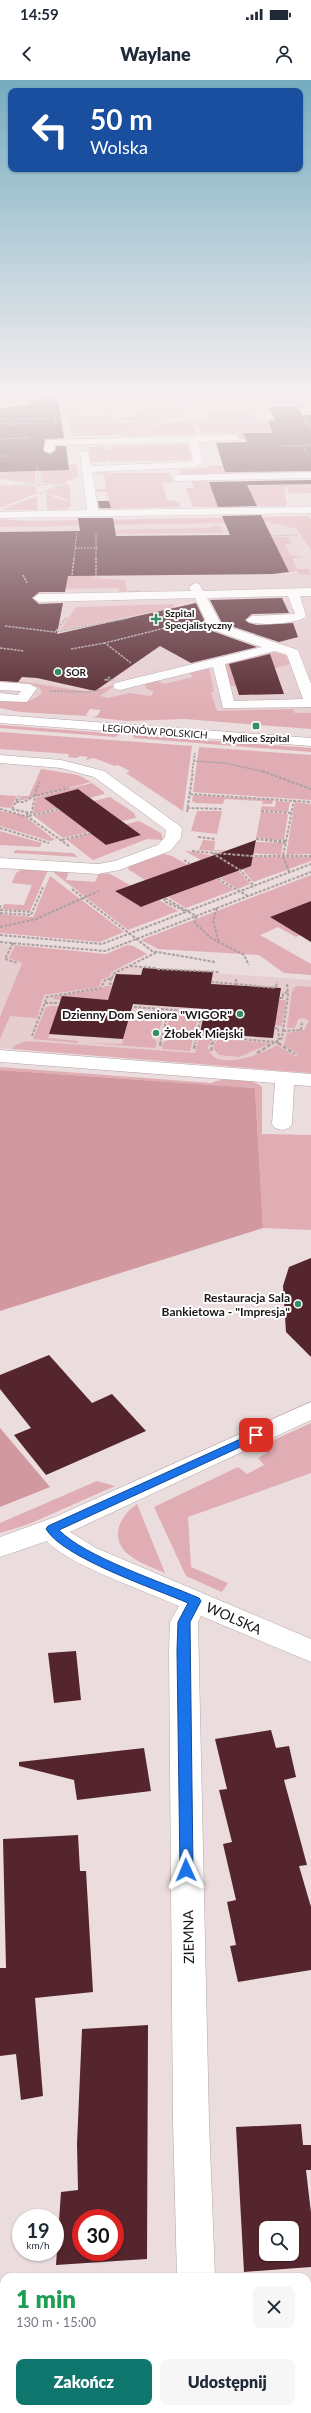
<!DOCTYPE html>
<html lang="pl">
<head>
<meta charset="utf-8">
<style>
	body { margin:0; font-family:Lato,sans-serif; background:#f6f6f7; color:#1f2937; height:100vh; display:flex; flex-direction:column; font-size:15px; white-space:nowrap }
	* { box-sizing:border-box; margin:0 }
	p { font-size:13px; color:#747a83 }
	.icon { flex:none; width:22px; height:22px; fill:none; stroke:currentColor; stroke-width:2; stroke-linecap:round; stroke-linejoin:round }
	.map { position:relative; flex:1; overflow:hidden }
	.panel { position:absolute; left:0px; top:2193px; width:311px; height:140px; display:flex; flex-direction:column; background:#fff; border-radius:12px 12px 0 0; box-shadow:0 1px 3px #0004 }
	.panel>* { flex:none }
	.hud { position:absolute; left:8px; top:8px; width:295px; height:84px; border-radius:8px; box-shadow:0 1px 3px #0004; background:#1a4fa0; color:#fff; overflow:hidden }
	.buttons { position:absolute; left:259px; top:2141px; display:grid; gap:8px }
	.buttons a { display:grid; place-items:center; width:40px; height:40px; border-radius:8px; background:#fff; box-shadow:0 1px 3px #0004; font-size:20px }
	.speed { position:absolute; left:12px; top:2129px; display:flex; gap:8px; font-size:20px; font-weight:700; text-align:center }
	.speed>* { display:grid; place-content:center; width:52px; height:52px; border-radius:50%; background:#fff; box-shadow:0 1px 3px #0004; line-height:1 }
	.speed small { font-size:10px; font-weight:400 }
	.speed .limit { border:6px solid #d22; background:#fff; color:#111 }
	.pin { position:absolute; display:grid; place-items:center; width:34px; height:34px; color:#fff; margin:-17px; border-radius:8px; box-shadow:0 2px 6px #0006 }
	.me { position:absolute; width:44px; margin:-22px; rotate:359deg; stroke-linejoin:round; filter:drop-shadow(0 0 3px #0008) }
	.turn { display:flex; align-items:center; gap:14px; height:84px; padding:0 16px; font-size:18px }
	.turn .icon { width:52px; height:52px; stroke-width:2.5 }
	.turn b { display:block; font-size:28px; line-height:34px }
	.round { display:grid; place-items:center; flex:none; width:42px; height:42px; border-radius:8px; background:#f6f6f7 }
	.summary { display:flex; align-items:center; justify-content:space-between; height:68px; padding:0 16px }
	h1 { font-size:24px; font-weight:800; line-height:30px; color:#1e9e55 }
	.primary-button { display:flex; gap:8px; margin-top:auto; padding:8px 16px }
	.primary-button a { flex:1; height:46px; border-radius:8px; background:#0f766e; color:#fff; font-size:16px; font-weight:800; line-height:46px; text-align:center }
	.primary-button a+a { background:#f6f6f7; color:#1f2937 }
	.status { display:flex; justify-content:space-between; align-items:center; height:28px; padding:0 20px; background:#fff; direction:ltr }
	.status svg { height:11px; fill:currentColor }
	header { display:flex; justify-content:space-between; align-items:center; height:52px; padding:0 16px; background:#fff; font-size:18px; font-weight:800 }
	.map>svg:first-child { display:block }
	.built { fill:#e5cdd0 }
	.green { fill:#dfadb3 }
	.forest { fill:#d2989f }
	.building { fill:#54252d; fill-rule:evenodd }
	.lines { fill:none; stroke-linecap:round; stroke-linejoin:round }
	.minor-casing { stroke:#b3a5a6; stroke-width:1 }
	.path-far3 { stroke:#aca0a1; stroke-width:1; stroke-dasharray:2 1; stroke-linecap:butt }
	.path-far2 { stroke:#aca0a1; stroke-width:1.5; stroke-dasharray:2.5 1; stroke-linecap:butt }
	.path-far1 { stroke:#aca0a1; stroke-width:2; stroke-dasharray:3 1.5; stroke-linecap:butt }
	.path { stroke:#aca0a1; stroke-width:2.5; stroke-dasharray:4 2; stroke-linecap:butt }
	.minor { fill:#fff; fill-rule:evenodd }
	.path-bridge-far1 { stroke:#aca0a1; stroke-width:1; stroke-dasharray:2 1; stroke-linecap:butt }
	.path-bridge { stroke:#aca0a1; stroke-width:1.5; stroke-dasharray:2.5 1; stroke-linecap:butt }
	.route { fill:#1a73e8; stroke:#114b97 }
	.poi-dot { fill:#338e64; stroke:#fff; stroke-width:1.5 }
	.labels { text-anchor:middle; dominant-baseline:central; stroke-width:4; stroke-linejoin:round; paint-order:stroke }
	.far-poi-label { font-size:10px; font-weight:bold; fill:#1c1617; stroke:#fff; text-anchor:start }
	.far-street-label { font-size:10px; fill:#1c1617; stroke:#fff }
	.poi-label { font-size:12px; font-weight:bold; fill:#1c1617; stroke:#fff; text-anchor:end }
	.near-street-label { font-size:14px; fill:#1c1617; stroke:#fff }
</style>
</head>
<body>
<div class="status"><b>14:59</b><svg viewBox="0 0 49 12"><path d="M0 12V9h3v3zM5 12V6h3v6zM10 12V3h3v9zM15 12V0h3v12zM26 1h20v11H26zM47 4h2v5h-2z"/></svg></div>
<header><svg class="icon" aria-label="back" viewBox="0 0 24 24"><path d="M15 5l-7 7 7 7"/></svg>Waylane<svg class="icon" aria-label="person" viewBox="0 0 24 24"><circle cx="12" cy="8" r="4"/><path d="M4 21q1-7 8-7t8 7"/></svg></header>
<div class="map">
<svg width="311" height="2333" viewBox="0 0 311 2333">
	<rect width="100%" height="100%" fill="#ebdcdd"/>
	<path class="built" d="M295,439L311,456V640L109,624L0,628V445Z
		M0,864L15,865L9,878L22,882L5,925L103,885L311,900V993L0,968Z"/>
	<path class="green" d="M22,313H67L69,320L12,316H22Z
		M150,313L177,315L180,325L146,327L144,321Z
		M311,318V325L261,326L258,319Z
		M76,323L79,335H107L106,328H111L115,341H69L66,324Z
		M151,328H182L184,335L169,340H121Z
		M253,332L256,339L211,341L208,333Z
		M267,340L273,353H244L246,359L233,357L231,353L202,354L197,342Z
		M169,341L116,355L72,356L70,343Z
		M173,341H193L197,354L116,356Z
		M187,364L192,380L111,382L110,380H106L107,382H91L89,367L103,366L107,370H112L113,366Z
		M34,383L36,403L0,398V392L28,391Z
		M311,384V394L306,392L266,393L263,395L182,396L181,393L182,390L207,388V386Z
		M43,385H76L78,397L60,404L41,403L40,386Z
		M107,390L108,393H169L173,403L162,402L167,420L179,422L180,427L101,429L99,427L110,424L107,412H97L96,409H106L104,395L94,393Z
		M208,400L210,406L311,404V406L288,407H311V413L289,414L287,407H284L286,414H284L287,421L286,426L193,427L186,408H194L191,401Z
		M62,405H69L71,421L45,412Z
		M35,406L37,413L0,428V407Z
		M46,413L55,416L52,417L71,422V427H68V429L47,430Z
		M37,416L38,430H1L6,428Z
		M309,436L311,439V470L297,449L270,442L0,447V439L29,441Z
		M213,446H220L223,453L98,454L99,450L209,448Z
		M272,457H288L292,464H285L290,475L303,477L292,478L297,489H309L311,494L300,495L297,491L289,492Z
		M93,481V496L95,498L125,500L127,511L140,510L139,513H120L118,508L42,509L40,516L35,515L34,511Z
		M174,524L173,528L60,550L76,527Z
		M273,572L285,575L290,584L275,588L230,586L236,606H231L224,586L225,582Z
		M209,587L214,612H211L217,631L293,629L295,633H311V649L185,639L127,641L92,637L97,636L101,630L90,629L86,635L88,636L20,632L0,628V620C12,621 34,625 42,612L39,607L9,602L11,600L91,612L117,604L100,616L108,618L129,613L151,616L154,612L147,609L145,606L147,602L155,599L163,604L193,597L188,591Z
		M0,645L121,654L115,657L0,648Z
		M0,652L192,666L183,731L126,693L130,691L118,685L115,686L94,678L85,680L88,677L80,676L77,678L68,677L69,674L0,669Z
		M132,655L311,668V672L134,658Z
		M199,667L311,675V720L193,712Z
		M41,689L78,695L91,702L18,721L21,716H29Z
		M92,703L104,712V714L90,718L78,709L45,718L58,728L33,734L36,717Z
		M0,715L17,716L11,728L0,727Z
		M193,715L273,720L272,724H262L263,721L225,719L223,724L196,723L192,721Z
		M110,717L134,733L136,738L122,741L94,721Z
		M276,721L290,722L288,732L261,730L262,726L275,727Z
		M295,722L311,724V774L286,775Z
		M60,730L89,752L63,758L34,736Z
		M0,731L23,735L55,760L50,761L0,746Z
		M197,731H222L217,754L191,751Z
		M261,732L288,734L284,760L256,758Z
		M139,741L161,753L163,760L147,759L93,780L67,760L91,753L106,765L140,755L126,744Z
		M0,751L42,763L40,767L0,765Z
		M203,760L215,761L214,770L254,772L256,762L283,763L281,775L199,770Z
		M15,770L73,773L78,777L14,773Z
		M185,771C215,774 231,779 250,804L238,809L220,798L237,791L211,777L201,780Z
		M164,774L172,776L188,785L145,800L128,789L129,786Z
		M216,774L249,777H311V781L253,802L243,790Z
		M23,789L48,790L30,831L2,829L4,824L24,825L32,805L12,803L16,793Z
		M53,790L69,791L66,800L95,802L99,793L110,794L130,805L115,811L141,827L159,820L178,831L128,850L53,792Z
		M311,795V821L270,837L300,855L296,857L278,847L260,855L311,884V895L284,893L259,875L158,869L141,860Z
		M50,796L124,852L100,862L0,853V834L33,837Z
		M216,799L234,810L186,828L168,817Z
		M15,865L106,874L127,865L133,866L147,874L111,892L109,897L102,899L99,907L44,915L37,938L10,936L0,959V937L22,883L9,878Z
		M105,906H112L108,920L62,917L61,920L53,919L54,917L103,908Z
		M298,906L311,907V993L13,969L14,966L26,961L195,973L200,953L218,954L208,966C211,994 263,974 277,965L295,976L298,974L284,965L287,953L304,950L309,941L304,938L298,939L295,948H287L292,911L295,910L292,909Z
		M279,920H286L282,946L275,945Z
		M51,926H59L48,958L78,961V963L33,959L46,927Z
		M153,930L165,931L159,952L151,957L157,962L155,968L89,963L122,964L130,934L152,935Z
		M171,931L199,933L190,971L162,969L163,963L172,958L166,952Z
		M219,959L271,963L239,977L219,975L213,968L214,964Z
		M0,987L211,1003C226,997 250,996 262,1007V1054L311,1055V1150L263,1148L255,1008L0,990Z
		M311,1343V1393L188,1437L191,1487L228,1503L222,1512L186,1496L154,1427L238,1387L247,1394L264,1385L258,1378L267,1373L261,1366Z
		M97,1401L115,1406L29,1444L0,1453V1443Z
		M137,1424L165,1493C154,1488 139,1483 129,1475C109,1459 119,1436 137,1424Z"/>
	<path class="forest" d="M0,990L255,1008L263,1148L0,1231Z
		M0,1348L50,1407L0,1427Z"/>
	<path class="building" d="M58,318L64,358L45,359L43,371L50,374L55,371L56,366H66L69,390L0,392V328L30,325L29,319Z
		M298,326L302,335H311V391L225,392L216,363L247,362L243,353H273L268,341L275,340L269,327Z
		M311,400V404L247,405L257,426L218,427L209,402Z
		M98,421H109L111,428H99Z
		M261,435L289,492L273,494L68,496L65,512H39L32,518L39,524L63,523L57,554L196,523L206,544L212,551L257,567L191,583L160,566L95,611L37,598L22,597L18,602L0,601V452L80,451L78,438H113L116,456L230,455L222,436Z
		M282,518L289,533L252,534L245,540L249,543L257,545L293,543L298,557L279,562L222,543L210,520Z
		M270,574L284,614L239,615L229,584Z
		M78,709L90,718L141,755L106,765L44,718Z
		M256,760L251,786L159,820L141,827L115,811Z
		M311,821V862L270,837Z
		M143,888L213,892L211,904L281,908L273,958L200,953L205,929L133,924L123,959L49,954L62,916L108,920L116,894L141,895Z
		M311,1178V1277L286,1252L283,1206L289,1187Z
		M49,1275L92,1323L112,1314L146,1351L46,1395L14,1355L31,1348L0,1309V1295Z
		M76,1571L81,1620L54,1623L48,1573Z
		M271,1650L276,1668L289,1666L296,1697L284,1700L307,1785L299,1786L311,1827V1890L238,1902L230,1866L236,1865L227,1822L236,1820L223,1764L232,1762L219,1710L227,1709L215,1659Z
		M144,1668L151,1711L77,1720L74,1700L19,1686V1682Z
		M78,1755L80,1791H86L93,1912L35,1918L43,2016L21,2020L16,1974L0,1976V1888H6L3,1759Z
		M148,1945L147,2179L56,2185L61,2112L78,2110L77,2064L82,1949ZM81,2138H115V2172H81Z
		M301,2044L303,2065H311V2090H306L311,2133V2187L244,2192L236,2047ZM266,2148H292V2174H266Z"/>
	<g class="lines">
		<g class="minor-casing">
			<path id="minor" d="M235,355L238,356V360L198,362L203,380L197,387L92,392L98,430L311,427V433L0,438V432L87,430L80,372H88L91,386L190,382L193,379L188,362L54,365V370L49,373L44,370L46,360Z
				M311,392V398L177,401L172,398L177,395Z
				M195,503L199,504L203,511L311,508V516H300L306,536C301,544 251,547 246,540L252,536L295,534L288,516L207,518L221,544L298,570L311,604V627L223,628L213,587L120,610L115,609L113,606L115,603L262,567L213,550L207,543L195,518L39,522L33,518L39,514L191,511L189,507ZM275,571L287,575L303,619L234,621L225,584Z
				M0,602L30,604L37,608L27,622L0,621V613L18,615L21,611L0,610Z
				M0,635L311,658V666L0,643Z
				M0,675L61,680L104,691L180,746L182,749L181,758L170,771L119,790L98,794L0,788V778L98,784L115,781L158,765L165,757L166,750L94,697L61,688L0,683Z
				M0,970L311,994V1006L294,1005L292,1044L289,1048L282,1050L275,1048L272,1044L275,1003L0,982Z
				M311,1322V1340L70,1452L96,1468L311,1559V1582L201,1536L198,1542L209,2042L215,2197H177L173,2042L169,1570L170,1542L179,1526C148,1512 66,1484 47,1461L0,1477V1457L55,1437Z
				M191,2329H231L232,2333H192Z"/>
		</g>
		<path class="path-far3" d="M163,313L184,317H248
			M223,313L225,316
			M111,315L112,313
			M194,316L199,313
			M184,317L191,340
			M9,319L52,318L66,320
			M52,320H59
			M115,320L114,316H124
			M216,320L234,323L220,326L207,323Z
			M219,320L311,317
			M72,323H86
			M257,323L276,325
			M0,325L9,323
			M144,327L142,321L149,313
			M259,327L311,326
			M303,327L311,329
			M118,328L116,323L110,322L111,327L115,329L118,342
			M187,328H216
			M115,329L187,326
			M188,331L256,330
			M57,332V337
			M305,337L304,334H311
			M0,339L54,338
			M118,340L149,328
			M242,340H260L252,318
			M260,340H275
			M304,340L311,349
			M305,340L311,346
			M2,342L21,340
			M56,343L54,337H66
			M0,344L45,343
			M10,344L16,346L20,344
			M68,344L64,323H72L70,313
			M0,359L29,358
			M279,366H311
			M0,376H6
			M309,377L303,366L311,363
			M0,398L39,405L37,385
			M37,405L68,404
			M0,406L32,405
			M37,414L58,406
			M96,453V463
			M271,456L297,455
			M75,468H99
			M74,479L77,452"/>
		<path class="path-far2" d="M96,481V497
			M23,495L27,503
			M72,495L74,478
			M5,546L55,552L129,538
			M56,551L66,538
			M0,568L24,571
			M71,569L105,563
			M131,583L105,563L189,542
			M50,611L88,612L100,610
			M193,681L224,683L265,692
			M192,692L195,673"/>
		<path class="path-far1" d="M262,691L311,709
			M190,714L311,722
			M16,722H24L34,716L69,708
			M187,728L223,729
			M0,729L28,737L69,766
			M12,729L29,733
			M12,729L19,716
			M261,731L292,733
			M187,732L193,691
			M26,735L32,732L36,710L40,702
			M29,736L59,729
			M0,748L49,763
			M198,757L216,759
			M256,759L286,763
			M256,759L286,761
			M62,760L90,753
			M192,771L251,776H311
			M212,773L240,790L254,806
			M184,780L190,784
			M289,792L283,776L294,721
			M218,799L248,816
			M72,809L152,871L215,882
			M165,818L196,836L195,843L211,858L244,875L249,885
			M165,818L164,821L185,831
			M0,825V828
			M217,828L213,841L219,863
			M0,830L32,832
			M0,833L31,835L43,807
			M0,847L36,839L99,811
			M0,855L102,864L311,784
			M0,862L105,871L311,792
			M13,863L5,879L18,883
			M130,886L157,888
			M157,889L220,892
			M111,898L110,904H113
			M236,899V904L276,908
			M211,902L236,904
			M276,907L277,902
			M280,918H283V914L287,912
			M45,923H60
			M134,927L202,932L195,964
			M274,948H278L279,960
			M283,951L301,950L302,942
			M32,956L47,917L101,908L105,900L112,898L113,894L157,872
			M160,964L169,930
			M212,964L217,957L276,962L280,964
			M272,964L282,958L288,915L287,903"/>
		<path class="path" d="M278,963L295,974
			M160,966L161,963
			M194,969L195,963
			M211,971L212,963
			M257,973L273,963"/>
		<use href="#minor" class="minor"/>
		<path class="path-bridge-far1" d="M96,463V479"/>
		<path class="path-bridge" d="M96,478V481
			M110,597L105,600H114"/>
	</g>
	<linearGradient id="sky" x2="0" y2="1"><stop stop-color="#75acc0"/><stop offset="0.49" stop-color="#f6eff0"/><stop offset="1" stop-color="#f6eff0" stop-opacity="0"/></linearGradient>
	<rect width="311" height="639" fill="url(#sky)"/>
	<path class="route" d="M256,1352L261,1355L260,1358L59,1450C85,1477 162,1502 199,1518L201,1521L190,1542L193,1790L191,1794L186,1796L182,1794L180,1790L177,1570L178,1542L188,1523C156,1509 63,1478 46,1449L48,1446Z"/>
	<g class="poi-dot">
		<path d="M154 533h4v4h4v4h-4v4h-4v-4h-4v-4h4z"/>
		<circle cx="58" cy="592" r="4"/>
		<rect x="252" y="642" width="8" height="8" rx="2"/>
		<circle cx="240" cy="934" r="4"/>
		<circle cx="156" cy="953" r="4"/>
		<circle cx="298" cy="1224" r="4"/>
	</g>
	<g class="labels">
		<g class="far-poi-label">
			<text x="165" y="533">Szpital<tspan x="165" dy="12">Specjalistyczny</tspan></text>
			<text x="66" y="592">SOR</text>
			<text x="256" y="658" text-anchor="middle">Mydlice Szpital</text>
		</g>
		<g class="far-street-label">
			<text transform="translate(155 651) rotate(4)">LEGIONÓW POLSKICH</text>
		</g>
		<g class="poi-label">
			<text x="232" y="934">Dzienny Dom Seniora "WIGOR"</text>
			<text x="164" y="953" text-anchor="start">Żłobek Miejski</text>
			<text x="290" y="1217">Restauracja Sala<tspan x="290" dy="14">Bankietowa - "Impresja"</tspan></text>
		</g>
		<g class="near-street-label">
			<text transform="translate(234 1538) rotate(24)">WOLSKA</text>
			<text transform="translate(188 1857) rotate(-91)">ZIEMNA</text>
		</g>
	</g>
</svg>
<div class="buttons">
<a><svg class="icon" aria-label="search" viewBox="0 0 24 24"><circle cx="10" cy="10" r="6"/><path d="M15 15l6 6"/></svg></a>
</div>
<div class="speed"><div>19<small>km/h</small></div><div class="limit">30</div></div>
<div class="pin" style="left:256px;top:1355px;background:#d93025"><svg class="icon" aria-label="arrive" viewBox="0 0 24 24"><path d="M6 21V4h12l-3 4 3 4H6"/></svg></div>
<svg class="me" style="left:186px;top:1790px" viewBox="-20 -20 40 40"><path d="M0-17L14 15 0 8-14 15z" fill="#1a73e8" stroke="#fff" stroke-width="4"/></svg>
<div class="hud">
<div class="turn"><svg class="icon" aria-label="left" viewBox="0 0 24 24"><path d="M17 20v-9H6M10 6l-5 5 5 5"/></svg><div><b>50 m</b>Wolska</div></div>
</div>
<section class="panel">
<div class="summary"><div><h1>1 min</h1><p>130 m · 15:00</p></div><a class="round"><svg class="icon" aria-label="close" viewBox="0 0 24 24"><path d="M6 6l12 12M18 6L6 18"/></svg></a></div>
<div class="primary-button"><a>Zakończ</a><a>Udostępnij</a></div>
</section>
</div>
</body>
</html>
